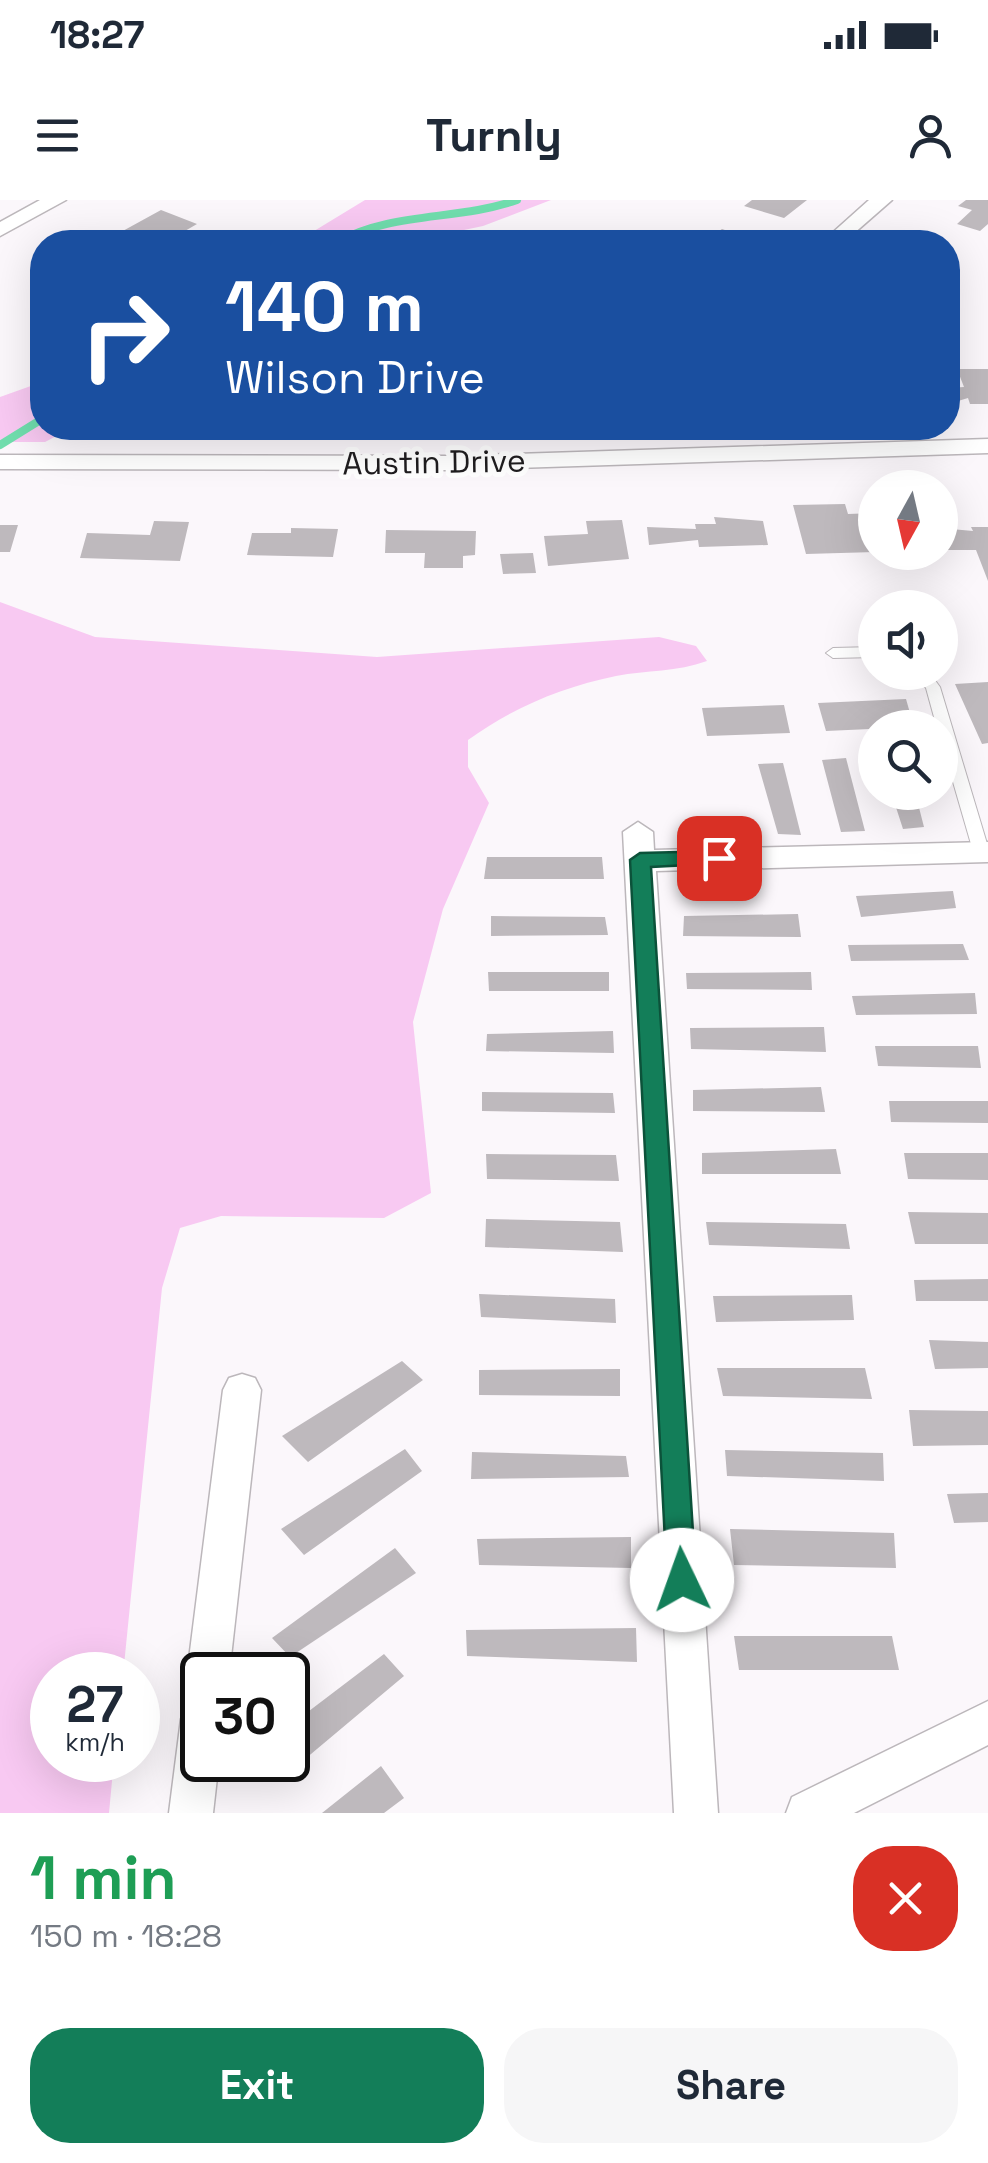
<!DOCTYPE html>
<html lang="en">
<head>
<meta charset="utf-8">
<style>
	body { margin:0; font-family:"Space Grotesk",sans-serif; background:#f6f6f7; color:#1f2937; height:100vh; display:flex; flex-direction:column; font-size:38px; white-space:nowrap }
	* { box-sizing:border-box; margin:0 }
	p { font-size:32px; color:#747a83 }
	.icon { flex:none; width:55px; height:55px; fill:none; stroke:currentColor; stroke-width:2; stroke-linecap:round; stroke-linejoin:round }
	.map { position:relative; height:1613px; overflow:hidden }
	.sheet { display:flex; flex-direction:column; background:#fff; flex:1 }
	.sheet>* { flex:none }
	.guide { position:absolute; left:30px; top:30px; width:930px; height:210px; border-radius:40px; box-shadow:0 10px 40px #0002; background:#1a4fa0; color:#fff; overflow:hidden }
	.needle { width:65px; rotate:188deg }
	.controls { position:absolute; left:858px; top:270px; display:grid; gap:20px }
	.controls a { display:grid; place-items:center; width:100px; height:100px; border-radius:50%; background:#fff; box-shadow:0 10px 40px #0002; font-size:50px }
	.speed { position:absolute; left:30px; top:1452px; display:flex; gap:20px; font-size:50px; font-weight:700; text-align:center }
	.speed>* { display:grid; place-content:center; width:130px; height:130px; border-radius:50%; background:#fff; box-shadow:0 10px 40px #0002; line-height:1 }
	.speed small { font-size:25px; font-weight:400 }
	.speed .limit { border:5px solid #111; border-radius:15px; background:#fff; color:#111 }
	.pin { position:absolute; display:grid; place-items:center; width:85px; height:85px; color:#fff; margin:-42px; border-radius:20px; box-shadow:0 5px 15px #0006 }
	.me { position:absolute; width:110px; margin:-55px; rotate:357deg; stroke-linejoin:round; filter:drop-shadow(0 0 8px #0008) }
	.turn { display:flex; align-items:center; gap:35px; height:210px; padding:0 30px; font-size:45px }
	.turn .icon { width:130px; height:130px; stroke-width:2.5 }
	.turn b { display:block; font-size:70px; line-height:85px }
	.round { display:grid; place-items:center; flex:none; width:105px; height:105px; border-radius:40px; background:#f6f6f7 }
	.overview { display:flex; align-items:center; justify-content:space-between; height:170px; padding:0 30px }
	h1 { font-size:60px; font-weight:700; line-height:75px; color:#1e9e55 }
	.primary-button { display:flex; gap:20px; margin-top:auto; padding:20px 30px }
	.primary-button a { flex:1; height:115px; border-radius:40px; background:#137e59; color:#fff; font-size:40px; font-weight:700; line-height:115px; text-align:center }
	.primary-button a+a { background:#f6f6f7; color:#1f2937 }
	.status { display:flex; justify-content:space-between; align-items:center; height:70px; padding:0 50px; background:#fff; direction:ltr }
	.status svg { height:28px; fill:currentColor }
	header { display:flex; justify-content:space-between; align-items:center; height:130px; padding:0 30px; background:#fff; font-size:45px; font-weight:700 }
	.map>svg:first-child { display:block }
	.green { fill:#f8c9f2 }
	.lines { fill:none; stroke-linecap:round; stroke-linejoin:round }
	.stream { stroke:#70ddad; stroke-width:8 }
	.building { fill:#beb9bd }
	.service-casing { stroke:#bcb7bb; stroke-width:2 }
	.minor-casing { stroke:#bcb7bb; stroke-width:3 }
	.service { fill:#fff; fill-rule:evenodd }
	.minor { fill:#fff; fill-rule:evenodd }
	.route { fill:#137e59; stroke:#0c523a; stroke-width:2.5 }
	.labels { text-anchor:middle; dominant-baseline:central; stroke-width:10; stroke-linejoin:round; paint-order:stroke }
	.far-street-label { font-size:32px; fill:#1f1d1f; stroke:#fff }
</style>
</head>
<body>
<div class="status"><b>18:27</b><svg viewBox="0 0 49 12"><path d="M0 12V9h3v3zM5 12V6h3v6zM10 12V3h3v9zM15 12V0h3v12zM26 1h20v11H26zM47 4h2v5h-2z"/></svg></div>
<header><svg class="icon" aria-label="menu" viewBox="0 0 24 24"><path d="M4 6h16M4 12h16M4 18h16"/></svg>Turnly<svg class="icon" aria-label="person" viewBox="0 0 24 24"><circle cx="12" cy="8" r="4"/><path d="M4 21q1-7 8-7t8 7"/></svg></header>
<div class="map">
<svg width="988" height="1613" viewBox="0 0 988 1613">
	<rect width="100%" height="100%" fill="#fbf7fb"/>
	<path class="green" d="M365,0H551L483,26L407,42H296Z
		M42,182V228H72L45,242H0V197Z
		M0,402L95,437L377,457L659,437L696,446L707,461C677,472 647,470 616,476C562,487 512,508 468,540V567L489,603L443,709L413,822L431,993L384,1018L221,1016L180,1028L162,1088L123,1475H52V1560H114L109,1613H0Z"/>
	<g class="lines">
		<path class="stream" d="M337,42C394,11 457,21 517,0
			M0,245L42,219"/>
	</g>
	<path class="building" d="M752,0H807L784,18L744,6Z
		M966,0H988V24L980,31L957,24L972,10L958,6Z
		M161,10L197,24L178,35L168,31L147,42L110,38Z
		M722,29L755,40L703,42Z
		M957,169H988V204H970L968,198L948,204V188L964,187Z
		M845,304L848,314L875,313V352L806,354L793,305Z
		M714,317L763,321L768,345L699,347L698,340L649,345L647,327L696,329L695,324H716Z
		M622,320L629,359L548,366L544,336L588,334L586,321Z
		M154,321L189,322L180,361L80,358L87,333L150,335Z
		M0,325H18L10,352H0Z
		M971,327H988V381L976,350H940V328L973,331Z
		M291,328L338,329L333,357L247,355L252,333H291Z
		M386,330L476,331L475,355L463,356V368H424L425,353H385Z
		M533,353L536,373L503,374L500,354Z
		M988,482V543L982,544L955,484Z
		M906,499L914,527L826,531L818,503Z
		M784,505L790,533L707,536L702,508Z
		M846,558L865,631L841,632L822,560Z
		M783,563L801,635L778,634L758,564Z
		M891,592H915L924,627L903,629Z
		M487,657H602L604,679H484Z
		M953,691L956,708L861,717L856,696Z
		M798,714L801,737L683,736L684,716Z
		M491,716L605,717L608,735L491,736Z
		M963,744L969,760L851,761L848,745Z
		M488,772H609V791H489Z
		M811,772L812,790L687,789L686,773Z
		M975,793L977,814L856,815L852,796Z
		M824,827L826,852L691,849L690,828Z
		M613,831L614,853L486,851L487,834Z
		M875,846H978L981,868L878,866Z
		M821,887L825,912L693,911V890Z
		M482,892L613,893L615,913L482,911Z
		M889,901H988V923L891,922Z
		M836,949L841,974H702V953Z
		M904,953H988V980L908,979Z
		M486,954L616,955L619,981L487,979Z
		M908,1012L988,1013V1044H915Z
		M486,1019L620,1022L623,1052L485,1047Z
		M706,1022L846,1024L850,1049L709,1045Z
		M988,1079V1101H916L914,1080Z
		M479,1094L615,1099L616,1123L481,1117Z
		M852,1095L854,1120L716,1122L713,1096Z
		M929,1140L988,1142V1168L935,1169Z
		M402,1161L423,1180L308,1262L282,1236Z
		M717,1168H865L872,1199L723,1196Z
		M620,1169V1196L479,1195V1170Z
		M909,1210L988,1211V1245L913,1246Z
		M405,1249L422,1271L304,1355L281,1329Z
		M725,1250L883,1253L884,1281L727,1276Z
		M472,1252L626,1256L629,1277L471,1279Z
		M988,1293V1322L954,1323L947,1294Z
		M730,1329L894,1333L896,1368L734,1365Z
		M631,1337V1368L479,1365L477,1339Z
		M395,1348L416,1373L290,1457L272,1438Z
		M636,1428L637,1462L467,1456L466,1430Z
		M734,1436H892L899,1470H739Z
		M384,1454L404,1476L280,1580L264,1560H288V1527Z
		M381,1566L404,1598L384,1613H322Z"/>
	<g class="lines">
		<g class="service-casing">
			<path id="service" d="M875,447V457L833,458L826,453L833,448Z
				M913,472H929L940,487L988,647L987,655H975L973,651L940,537V528H937L926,488Z"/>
		</g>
		<g class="minor-casing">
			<path id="minor" d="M40,0H66L0,36V22Z
				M869,0H892L844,42H822Z
				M988,239V253L449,270L0,269V255L449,256Z
				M638,622L653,632L654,650L988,642V662L656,671L718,1613H674L623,632Z
				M242,1174L255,1178L261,1190L229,1475H202V1493L193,1489L187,1475L223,1190L229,1178Z
				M202,1498V1560H219L213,1613H169L181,1519L187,1504Z
				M988,1501V1545L854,1613H786L792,1597Z"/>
		</g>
		<use href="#service" class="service"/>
		<use href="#minor" class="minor"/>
	</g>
	<path class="route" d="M719,651L730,658L727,663L651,667L696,1380L692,1389L682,1393L672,1389L667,1380L630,660L640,653Z"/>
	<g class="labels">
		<g class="far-street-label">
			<text transform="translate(434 262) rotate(-1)">Austin Drive</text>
		</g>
	</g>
</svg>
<div class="controls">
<a><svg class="needle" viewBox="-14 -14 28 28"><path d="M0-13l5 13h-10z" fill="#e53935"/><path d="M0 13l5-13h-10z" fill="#747a83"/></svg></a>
<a><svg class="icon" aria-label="sound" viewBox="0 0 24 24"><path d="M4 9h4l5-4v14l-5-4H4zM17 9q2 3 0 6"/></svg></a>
<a><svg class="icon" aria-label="search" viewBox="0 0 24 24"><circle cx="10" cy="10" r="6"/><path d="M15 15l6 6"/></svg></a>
</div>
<div class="speed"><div>27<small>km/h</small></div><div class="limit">30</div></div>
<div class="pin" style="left:719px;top:658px;background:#d93025"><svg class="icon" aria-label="arrive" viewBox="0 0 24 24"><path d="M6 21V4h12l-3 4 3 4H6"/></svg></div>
<svg class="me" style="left:682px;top:1380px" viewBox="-20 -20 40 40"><circle r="19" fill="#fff"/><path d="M0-13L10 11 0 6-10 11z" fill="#137e59"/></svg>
<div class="guide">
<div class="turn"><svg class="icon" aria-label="right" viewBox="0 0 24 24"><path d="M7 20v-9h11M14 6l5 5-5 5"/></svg><div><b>140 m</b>Wilson Drive</div></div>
</div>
</div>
<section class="sheet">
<div class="overview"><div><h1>1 min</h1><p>150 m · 18:28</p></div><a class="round" style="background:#d93025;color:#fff"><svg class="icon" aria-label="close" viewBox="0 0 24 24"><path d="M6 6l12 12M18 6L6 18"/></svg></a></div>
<div class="primary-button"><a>Exit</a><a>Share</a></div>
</section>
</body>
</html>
